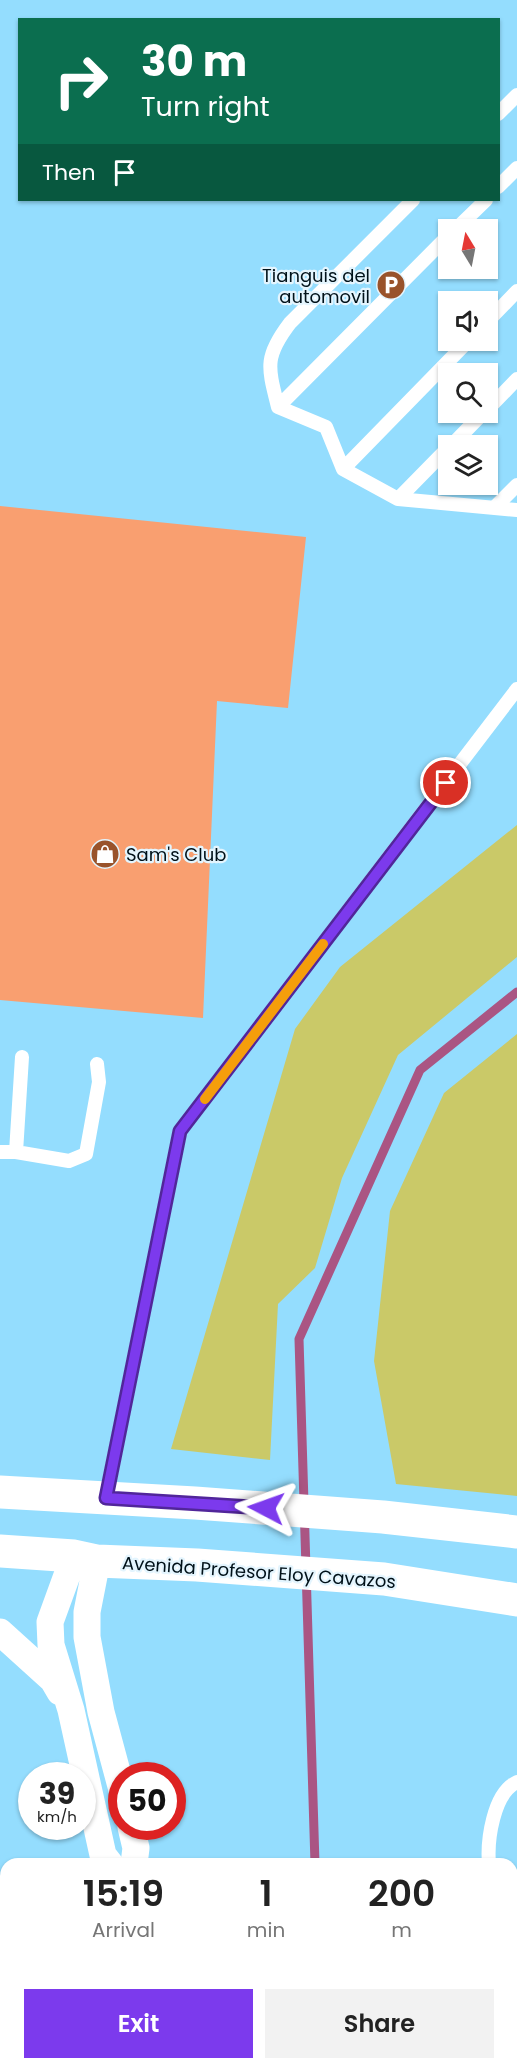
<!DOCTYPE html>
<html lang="en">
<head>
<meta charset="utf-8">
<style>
	body { margin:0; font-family:Poppins,sans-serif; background:#f2f2f2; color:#222; height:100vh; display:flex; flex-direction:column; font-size:22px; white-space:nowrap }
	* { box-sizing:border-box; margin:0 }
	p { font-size:20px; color:#767676 }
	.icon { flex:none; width:33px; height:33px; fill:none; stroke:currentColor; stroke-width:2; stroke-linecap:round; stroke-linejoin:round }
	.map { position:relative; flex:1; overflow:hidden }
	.details { position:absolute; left:0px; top:1858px; width:518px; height:212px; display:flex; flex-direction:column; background:#fff; border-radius:18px 18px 0 0; box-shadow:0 2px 4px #0004 }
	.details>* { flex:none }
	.hud { position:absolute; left:18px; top:18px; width:482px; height:183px; border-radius:0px; box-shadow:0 2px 4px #0004; background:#0b6e4f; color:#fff; overflow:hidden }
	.needle { width:39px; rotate:350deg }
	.tools { position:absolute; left:438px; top:219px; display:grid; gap:12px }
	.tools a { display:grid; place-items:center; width:60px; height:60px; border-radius:0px; background:#fff; box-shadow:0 2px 4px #0004; font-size:30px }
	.speed { position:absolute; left:18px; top:1762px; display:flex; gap:12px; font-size:30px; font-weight:700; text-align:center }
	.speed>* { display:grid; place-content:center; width:78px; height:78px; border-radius:50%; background:#fff; box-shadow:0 2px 4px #0004; line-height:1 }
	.speed small { font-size:15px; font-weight:400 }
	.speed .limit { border:9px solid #d22; background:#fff; color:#111 }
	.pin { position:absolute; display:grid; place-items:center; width:51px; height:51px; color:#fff; margin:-26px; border:3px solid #fff; border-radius:50%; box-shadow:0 2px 6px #0007 }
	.me { position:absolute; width:66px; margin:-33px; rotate:274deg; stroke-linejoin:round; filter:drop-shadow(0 0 4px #0008) }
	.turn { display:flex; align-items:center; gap:21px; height:126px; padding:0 24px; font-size:27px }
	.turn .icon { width:78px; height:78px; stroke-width:2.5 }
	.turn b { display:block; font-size:42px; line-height:51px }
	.then { display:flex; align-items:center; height:57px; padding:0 24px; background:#0003; gap:12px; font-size:22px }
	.eta { display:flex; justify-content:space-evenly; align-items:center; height:102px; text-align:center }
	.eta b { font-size:36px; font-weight:600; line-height:42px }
	.button { display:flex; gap:12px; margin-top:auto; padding:12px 24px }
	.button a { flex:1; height:69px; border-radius:0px; background:#7c3aed; color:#fff; font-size:24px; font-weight:600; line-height:69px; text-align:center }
	.button a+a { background:#f2f2f2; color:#222 }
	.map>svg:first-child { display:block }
	.green { fill:#cac968 }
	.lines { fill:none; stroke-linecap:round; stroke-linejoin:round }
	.stream { stroke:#aa5583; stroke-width:9 }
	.building { fill:#f99f70 }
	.lane { stroke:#fff; stroke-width:14 }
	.street { stroke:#fff; stroke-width:27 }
	.secondary { stroke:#fff; stroke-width:33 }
	.route-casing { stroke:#51269a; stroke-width:15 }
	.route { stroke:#7c3aed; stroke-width:10 }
	.slow { stroke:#f59e0b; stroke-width:10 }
	.labels { text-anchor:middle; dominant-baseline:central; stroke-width:4.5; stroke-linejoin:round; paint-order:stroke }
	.poi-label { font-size:18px; fill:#001119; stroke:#e4f5fe; text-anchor:end }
	.street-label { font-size:18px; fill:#001119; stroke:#e4f5fe }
</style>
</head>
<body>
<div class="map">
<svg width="517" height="2069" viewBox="0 0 517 2069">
	<rect width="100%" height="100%" fill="#94ddfe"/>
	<path class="green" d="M517,825V957L398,1055L342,1178L315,1268L278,1304L270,1460L171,1449L295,1029L340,967Z
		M517,1034V1496L396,1484L374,1361L390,1211L444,1093Z"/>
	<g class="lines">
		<path class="stream" d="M315,1864L299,1339L420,1070L517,992
			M359,2064L360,2069"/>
	</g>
	<path class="building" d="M0,506L306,537L288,708L217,701L203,1018L0,1000Z"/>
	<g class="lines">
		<path class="lane" d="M498,114L517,95
			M498,187L517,168
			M413,200L290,323C264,357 268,367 278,407L326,427L343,469L398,499L517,510
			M455,230L486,200
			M488,321L517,291
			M278,407L448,236
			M488,409L517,379
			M451,446L484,412
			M343,469L469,340
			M398,499L448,448
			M494,508L517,485
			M0,1152H16L69,1161L86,1154L99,1082L97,1064
			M16,1152L22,1057
			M106,1498L180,1131L517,689
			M489,1864C487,1841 493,1793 517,1782
			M512,1923L517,1933"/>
		<path class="street" d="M74,1556L50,1622L51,1645L71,1710L103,1855L110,1864
			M97,1561L87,1612V1637L101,1712L122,1790
			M0,1632L53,1680L60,1692
			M131,1827L136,1848L134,1864
			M0,1889H6
			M172,2064L173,2069"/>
		<path class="secondary" d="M0,1492L195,1503L383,1517L517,1532
			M0,1551L74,1556L97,1561L197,1565L384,1579L517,1600"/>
	</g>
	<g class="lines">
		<g class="route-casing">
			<path id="route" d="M266,1508L106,1498L180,1131L446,783"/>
		</g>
		<use href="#route" class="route"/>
		<path class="slow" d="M205,1099L323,944"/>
	</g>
	<defs>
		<g id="parking-disc" transform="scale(1.5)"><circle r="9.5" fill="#99532b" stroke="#e4f5fe"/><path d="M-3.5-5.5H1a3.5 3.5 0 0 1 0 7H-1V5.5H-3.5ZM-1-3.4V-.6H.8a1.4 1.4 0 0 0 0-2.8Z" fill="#fff"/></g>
		<g id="shop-disc" transform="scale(1.5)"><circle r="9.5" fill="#99532b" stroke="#e4f5fe"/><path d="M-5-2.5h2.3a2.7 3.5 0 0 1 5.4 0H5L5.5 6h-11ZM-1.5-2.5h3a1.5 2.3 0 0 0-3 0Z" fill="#fff"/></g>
	</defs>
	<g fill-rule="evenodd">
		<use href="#parking-disc" x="391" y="285"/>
		<use href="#shop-disc" x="105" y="854"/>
	</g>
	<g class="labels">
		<g class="poi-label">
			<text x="370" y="275">Tianguis del<tspan x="370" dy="21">automovil</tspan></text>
			<text x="126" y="854" text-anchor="start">Sam's Club</text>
		</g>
		<g class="street-label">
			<text transform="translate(259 1572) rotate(4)">Avenida Profesor Eloy Cavazos</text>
		</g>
	</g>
</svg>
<div class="tools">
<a><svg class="needle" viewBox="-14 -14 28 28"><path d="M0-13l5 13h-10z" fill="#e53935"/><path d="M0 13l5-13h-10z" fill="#767676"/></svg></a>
<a><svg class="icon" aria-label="sound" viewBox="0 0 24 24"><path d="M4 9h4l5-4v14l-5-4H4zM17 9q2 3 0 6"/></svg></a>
<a><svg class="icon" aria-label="search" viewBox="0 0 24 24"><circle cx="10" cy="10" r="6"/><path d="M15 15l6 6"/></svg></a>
<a><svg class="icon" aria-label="layers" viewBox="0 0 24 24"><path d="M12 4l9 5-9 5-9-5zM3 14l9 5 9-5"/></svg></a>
</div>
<div class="speed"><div>39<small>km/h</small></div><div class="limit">50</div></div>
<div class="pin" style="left:446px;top:783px;background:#d93025"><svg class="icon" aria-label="arrive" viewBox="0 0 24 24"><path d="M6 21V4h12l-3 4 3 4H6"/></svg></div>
<svg class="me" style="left:266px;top:1508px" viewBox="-20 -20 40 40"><path d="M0-17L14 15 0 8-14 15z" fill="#7c3aed" stroke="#fff" stroke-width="4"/></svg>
<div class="hud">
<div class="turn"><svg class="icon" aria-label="right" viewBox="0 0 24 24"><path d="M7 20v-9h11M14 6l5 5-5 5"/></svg><div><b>30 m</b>Turn right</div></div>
<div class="then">Then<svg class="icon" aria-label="arrive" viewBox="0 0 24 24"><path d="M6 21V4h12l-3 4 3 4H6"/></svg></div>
</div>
<section class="details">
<div class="eta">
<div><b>15:19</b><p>Arrival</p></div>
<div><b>1</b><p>min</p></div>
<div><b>200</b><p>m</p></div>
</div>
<div class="button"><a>Exit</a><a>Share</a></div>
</section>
</div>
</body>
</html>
